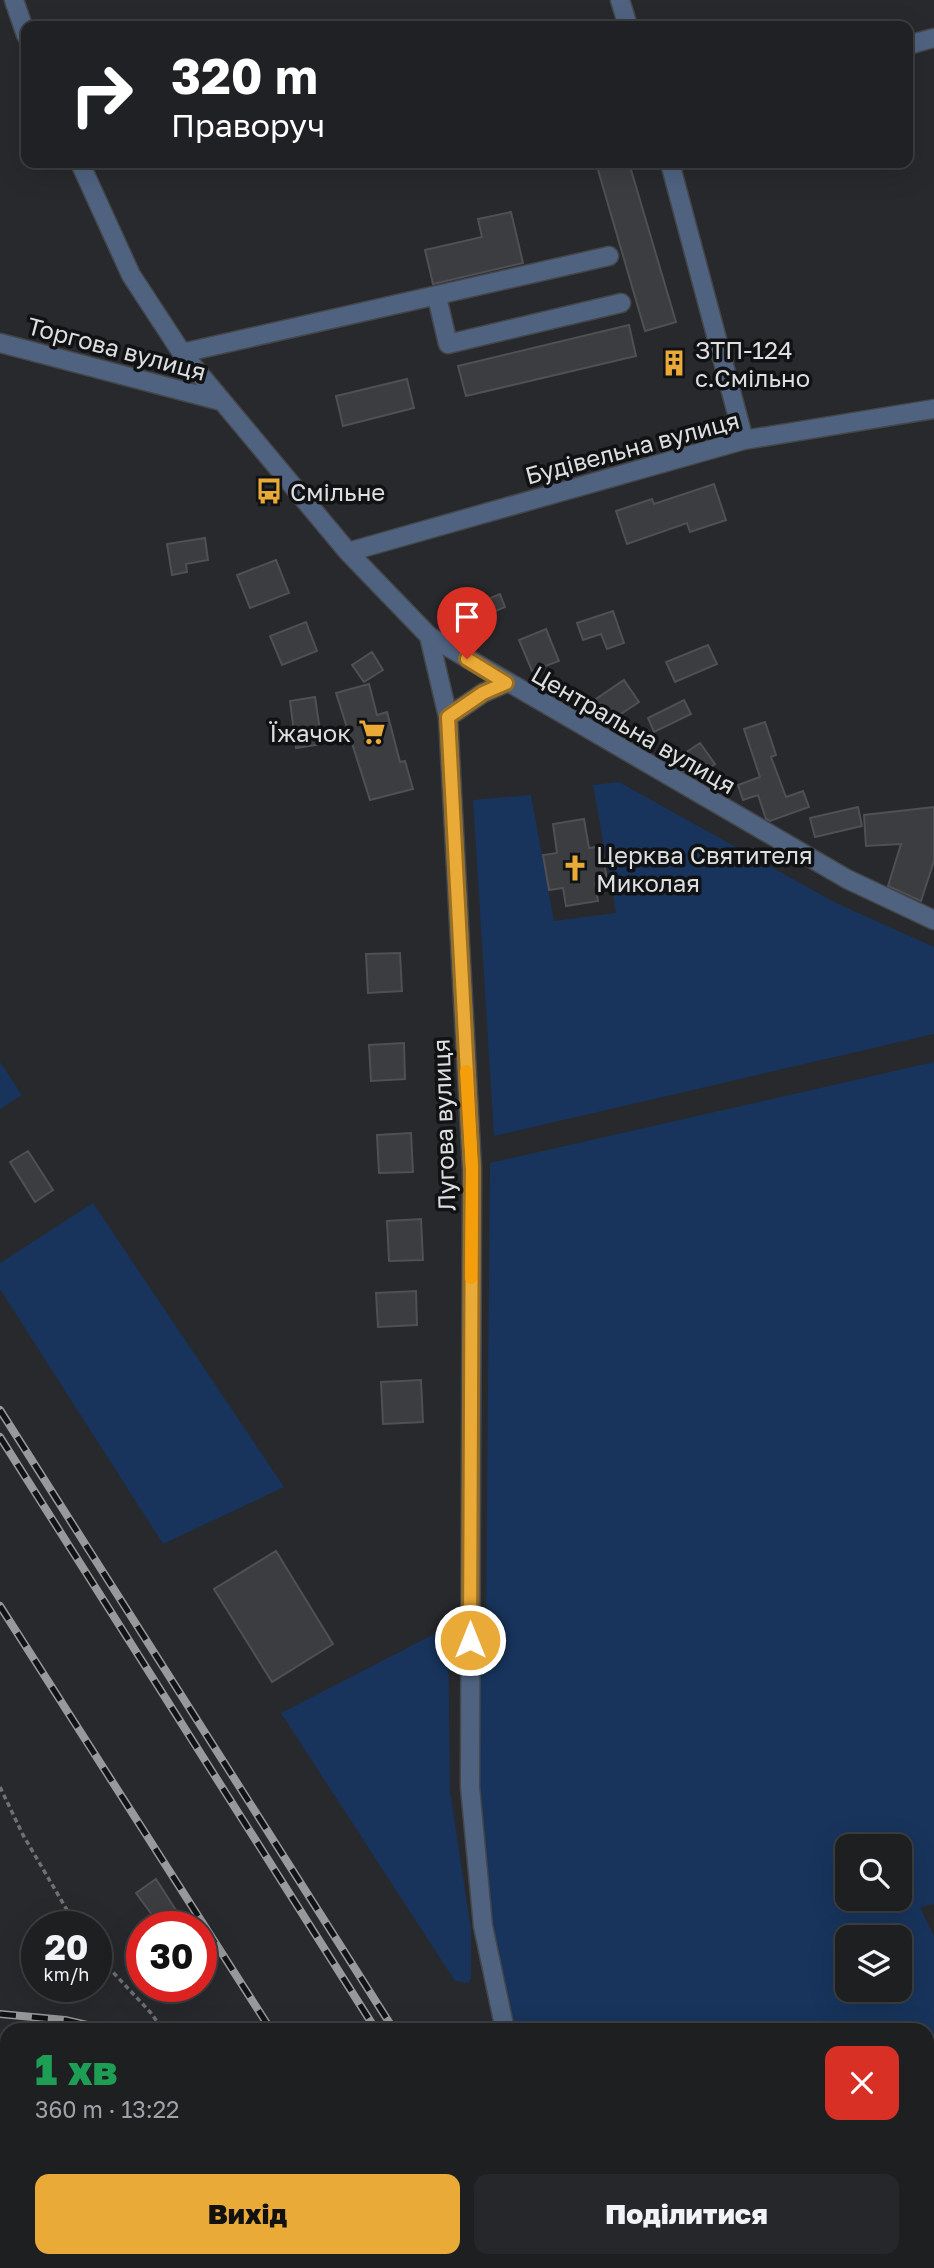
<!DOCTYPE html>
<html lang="uk">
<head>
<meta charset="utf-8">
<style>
	body { margin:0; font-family:"Golos Text",sans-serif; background:#25272a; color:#f1f3f6; height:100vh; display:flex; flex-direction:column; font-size:26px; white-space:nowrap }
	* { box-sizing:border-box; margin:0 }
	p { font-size:23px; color:#a0a2a5 }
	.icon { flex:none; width:38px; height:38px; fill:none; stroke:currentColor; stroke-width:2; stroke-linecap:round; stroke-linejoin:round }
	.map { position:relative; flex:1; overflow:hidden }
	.details { position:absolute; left:0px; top:2023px; width:934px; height:245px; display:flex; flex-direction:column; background:#1d1f21; border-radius:21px 21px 0 0; box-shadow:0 7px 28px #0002,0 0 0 2px #3b3d3f }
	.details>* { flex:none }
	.top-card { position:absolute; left:21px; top:21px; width:892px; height:147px; border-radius:14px; box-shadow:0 7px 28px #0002,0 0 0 2px #3b3d3f; background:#202124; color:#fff; overflow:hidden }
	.controls { position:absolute; left:835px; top:1834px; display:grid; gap:14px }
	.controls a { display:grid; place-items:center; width:77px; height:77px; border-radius:14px; background:#1d1f21; box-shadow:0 7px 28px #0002,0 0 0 2px #3b3d3f; font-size:35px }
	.speed { position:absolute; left:21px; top:1911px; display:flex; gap:14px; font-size:35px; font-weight:700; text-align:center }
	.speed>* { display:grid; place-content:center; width:91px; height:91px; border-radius:50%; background:#1d1f21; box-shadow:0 7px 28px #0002,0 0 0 2px #3b3d3f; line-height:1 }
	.speed small { font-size:18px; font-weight:400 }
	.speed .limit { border:10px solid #d22; background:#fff; color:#111 }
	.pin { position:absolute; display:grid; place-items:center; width:60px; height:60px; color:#fff; margin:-72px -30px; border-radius:50% 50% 50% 0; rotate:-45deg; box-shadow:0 0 7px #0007 }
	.pin .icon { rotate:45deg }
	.me { position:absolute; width:77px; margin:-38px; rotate:0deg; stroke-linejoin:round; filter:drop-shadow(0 0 5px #0008) }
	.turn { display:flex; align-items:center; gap:24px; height:147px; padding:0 35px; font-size:32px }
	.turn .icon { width:91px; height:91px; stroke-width:2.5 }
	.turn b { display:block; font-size:49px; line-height:60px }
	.round { display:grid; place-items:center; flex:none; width:74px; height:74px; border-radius:14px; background:#25272a }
	.headline { display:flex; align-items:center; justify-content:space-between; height:119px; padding:0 35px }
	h1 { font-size:42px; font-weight:800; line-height:52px; color:#1e9e55 }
	.primary-button { display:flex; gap:14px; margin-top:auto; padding:14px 35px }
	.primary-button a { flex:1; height:80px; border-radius:14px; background:#eaaa38; color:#111; font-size:28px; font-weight:800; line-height:80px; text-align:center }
	.primary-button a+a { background:#25272a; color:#f1f3f6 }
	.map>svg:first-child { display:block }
	.green { fill:#18345c; fill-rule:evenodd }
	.building { fill:#3b3d40; stroke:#4e5053; stroke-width:2 }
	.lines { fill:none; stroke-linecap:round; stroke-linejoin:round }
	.minor-casing { stroke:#444649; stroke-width:21 }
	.path { stroke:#6e7072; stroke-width:3.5; stroke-dasharray:5 3.5; stroke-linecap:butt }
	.minor { stroke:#4f6381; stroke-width:18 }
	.rail-casing { stroke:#97999b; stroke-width:8 }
	.rail { stroke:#111213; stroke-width:5; stroke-dasharray:16; stroke-linecap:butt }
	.route-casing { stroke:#986e24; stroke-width:18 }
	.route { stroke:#eaaa38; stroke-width:12 }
	.slow { stroke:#f59e0b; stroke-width:12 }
	.labels { text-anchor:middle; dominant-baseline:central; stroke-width:7; stroke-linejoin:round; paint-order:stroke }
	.street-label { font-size:24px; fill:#dcdee0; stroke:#111213 }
	.poi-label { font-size:24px; fill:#dcdee0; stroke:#111213; text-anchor:start }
</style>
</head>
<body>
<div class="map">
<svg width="934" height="2268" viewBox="0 0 934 2268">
	<rect width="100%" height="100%" fill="#27292c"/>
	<path class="green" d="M619,782L836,903L934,947V1034L494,1136L473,800L531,795L554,921L616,913L593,785Z
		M0,1062L22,1095L0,1109Z
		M934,1062V1904L920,1907L934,1936V2268H612L608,2261H928V2030H514C475,1893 478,1758 477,1617L486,1610L490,1163ZM847,1846H900V1899H847ZM847,1937H900V1990H847Z
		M93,1203L284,1487L163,1544L0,1289V1263Z
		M448,1627L450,1791L471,1930V1978L468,1983L455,1981L281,1713Z"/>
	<path class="building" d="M596,163H629L676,322L645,331Z
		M511,212L523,263L433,284L425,250L482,237L478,219Z
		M629,325L636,356L466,396L458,366Z
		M407,379L414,408L343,426L336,396Z
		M714,484L726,520L690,532L687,523L627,544L616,511L652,499L654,504Z
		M205,538L208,560L186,564L187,572L172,575L167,544Z
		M276,560L289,593L250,608L237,575Z
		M500,594L505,607L477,619L471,606Z
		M613,611L624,643L607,649L601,634L583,640L577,623Z
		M306,622L317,651L282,665L270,636Z
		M546,629L559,661L532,671L519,640Z
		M708,645L717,664L675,682L666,662Z
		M372,652L383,670L364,682L352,665Z
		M624,680L639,702L604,725L590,703Z
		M369,684L377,715L387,712L400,762L405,761L413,789L370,800L336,693Z
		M315,697L322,744L296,748L290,701Z
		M684,700L691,714L654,732L648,718Z
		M765,722L776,755L771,757L786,797L803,791L809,807L770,821L766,819L758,795L743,800L738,785L760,777L744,729Z
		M700,743L715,764L695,778L670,763Z
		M858,807L862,826L815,837L810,818Z
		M934,807V861L921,901L888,886L901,844L866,846L864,815Z
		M584,819L589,848L602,846L607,881L595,883L598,901L566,906L563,888L549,890L543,855L557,853L553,824Z
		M400,953L402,991L368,993L366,954Z
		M404,1043L405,1079L371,1081L369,1045Z
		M411,1133L413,1172L379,1173L377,1135Z
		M28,1151L53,1190L35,1202L10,1162Z
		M421,1219L423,1260L389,1261L387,1221Z
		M416,1291L417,1325L378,1327L376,1293Z
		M421,1380L423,1422L383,1424L381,1382Z
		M276,1551L333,1644L272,1682L214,1589Z
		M156,1879L179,1915L161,1927L136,1893Z"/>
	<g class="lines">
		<g class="minor-casing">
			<path id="minor" d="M14,0L26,35
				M620,0L628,26
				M908,45L934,38
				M80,163L131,275L182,353L348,552L429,636L847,879L934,920
				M670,163L744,440
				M437,297L448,344L621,303
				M0,343L221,401
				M182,353L609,256
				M348,552L744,440L934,409
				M429,636L448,717L472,1169L470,1787L483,1926L505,2030
				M448,717L483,693L506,683
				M600,2261L604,2268"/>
		</g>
		<path class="path" d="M0,1787L23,1835L77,1927
			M96,1954L151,2013L163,2030
			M368,2261L378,2268"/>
		<use href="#minor" class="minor"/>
		<g class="rail-casing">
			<path id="rail" d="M0,1410L394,2030
				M0,1437L376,2030
				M0,1606L271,2030
				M0,2014L65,2020L109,2030
				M441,2261L447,2268
				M523,2261L527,2268
				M540,2261L545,2268"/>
		</g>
		<use href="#rail" class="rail"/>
	</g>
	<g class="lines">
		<g class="route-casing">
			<path id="route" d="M467,659L506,683L483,693L448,717L472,1169L470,1640"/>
		</g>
		<use href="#route" class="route"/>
		<path class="slow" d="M466,1071L472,1169L471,1278"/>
	</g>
	<defs>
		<g id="building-bare" transform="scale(2.1)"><path d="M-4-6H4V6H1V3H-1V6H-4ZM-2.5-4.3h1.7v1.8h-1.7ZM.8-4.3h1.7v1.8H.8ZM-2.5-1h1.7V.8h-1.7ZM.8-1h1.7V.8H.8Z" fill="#eaaa38" stroke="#111213" stroke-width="2.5" paint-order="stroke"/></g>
		<g id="bus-bare" transform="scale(2.1)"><path d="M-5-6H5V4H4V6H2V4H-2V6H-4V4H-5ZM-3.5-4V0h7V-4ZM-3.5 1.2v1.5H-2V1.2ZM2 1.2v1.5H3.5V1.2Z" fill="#eaaa38" stroke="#111213" stroke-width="2.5" paint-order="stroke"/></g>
		<g id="supermarket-bare" transform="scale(2.1)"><path d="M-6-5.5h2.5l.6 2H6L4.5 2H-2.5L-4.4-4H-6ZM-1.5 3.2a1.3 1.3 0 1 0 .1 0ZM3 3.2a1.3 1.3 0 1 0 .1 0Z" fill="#eaaa38" stroke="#111213" stroke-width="2.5" paint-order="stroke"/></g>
		<g id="church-bare" transform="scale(2.1)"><path d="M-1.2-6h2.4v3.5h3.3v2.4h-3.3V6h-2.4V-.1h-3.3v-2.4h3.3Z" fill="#eaaa38" stroke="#111213" stroke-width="2.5" paint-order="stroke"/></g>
	</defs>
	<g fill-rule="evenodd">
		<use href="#building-bare" x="674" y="363"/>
		<use href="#bus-bare" x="269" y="491"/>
		<use href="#supermarket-bare" x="372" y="732"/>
		<use href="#church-bare" x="575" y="868"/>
	</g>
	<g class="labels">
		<g class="street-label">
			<text transform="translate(117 348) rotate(15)">Торгова вулиця</text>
			<text transform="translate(632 447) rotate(-15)">Будівельна вулиця</text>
			<text transform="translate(634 729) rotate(30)">Центральна вулиця</text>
			<text transform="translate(443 1125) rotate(-92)">Лугова вулиця</text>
		</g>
		<g class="poi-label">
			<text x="695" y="349">ЗТП-124<tspan x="695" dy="28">с.Смільно</tspan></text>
			<text x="290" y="491">Смільне</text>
			<text x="351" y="732" text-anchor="end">Їжачок</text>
			<text x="596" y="854">Церква Святителя<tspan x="596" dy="28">Миколая</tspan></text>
		</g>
	</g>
</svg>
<div class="controls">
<a><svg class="icon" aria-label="search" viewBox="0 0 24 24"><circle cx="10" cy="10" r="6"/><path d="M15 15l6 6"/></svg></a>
<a><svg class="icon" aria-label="layers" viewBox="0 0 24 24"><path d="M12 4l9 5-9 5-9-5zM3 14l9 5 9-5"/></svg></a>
</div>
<div class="speed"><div>20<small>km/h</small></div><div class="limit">30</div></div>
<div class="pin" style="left:467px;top:659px;background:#d93025"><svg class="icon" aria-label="arrive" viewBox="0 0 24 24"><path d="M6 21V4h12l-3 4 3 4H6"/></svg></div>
<svg class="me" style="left:470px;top:1640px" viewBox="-20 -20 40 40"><circle r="17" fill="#eaaa38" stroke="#fff" stroke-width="3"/><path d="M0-11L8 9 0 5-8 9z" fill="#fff"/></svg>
<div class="top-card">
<div class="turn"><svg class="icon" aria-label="right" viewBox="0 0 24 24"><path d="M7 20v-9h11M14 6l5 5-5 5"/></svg><div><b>320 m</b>Праворуч</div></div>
</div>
<section class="details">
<div class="headline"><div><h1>1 хв</h1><p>360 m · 13:22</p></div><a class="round" style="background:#d93025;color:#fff"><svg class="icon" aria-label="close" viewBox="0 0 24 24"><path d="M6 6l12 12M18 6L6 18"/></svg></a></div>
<div class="primary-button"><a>Вихід</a><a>Поділитися</a></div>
</section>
</div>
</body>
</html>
